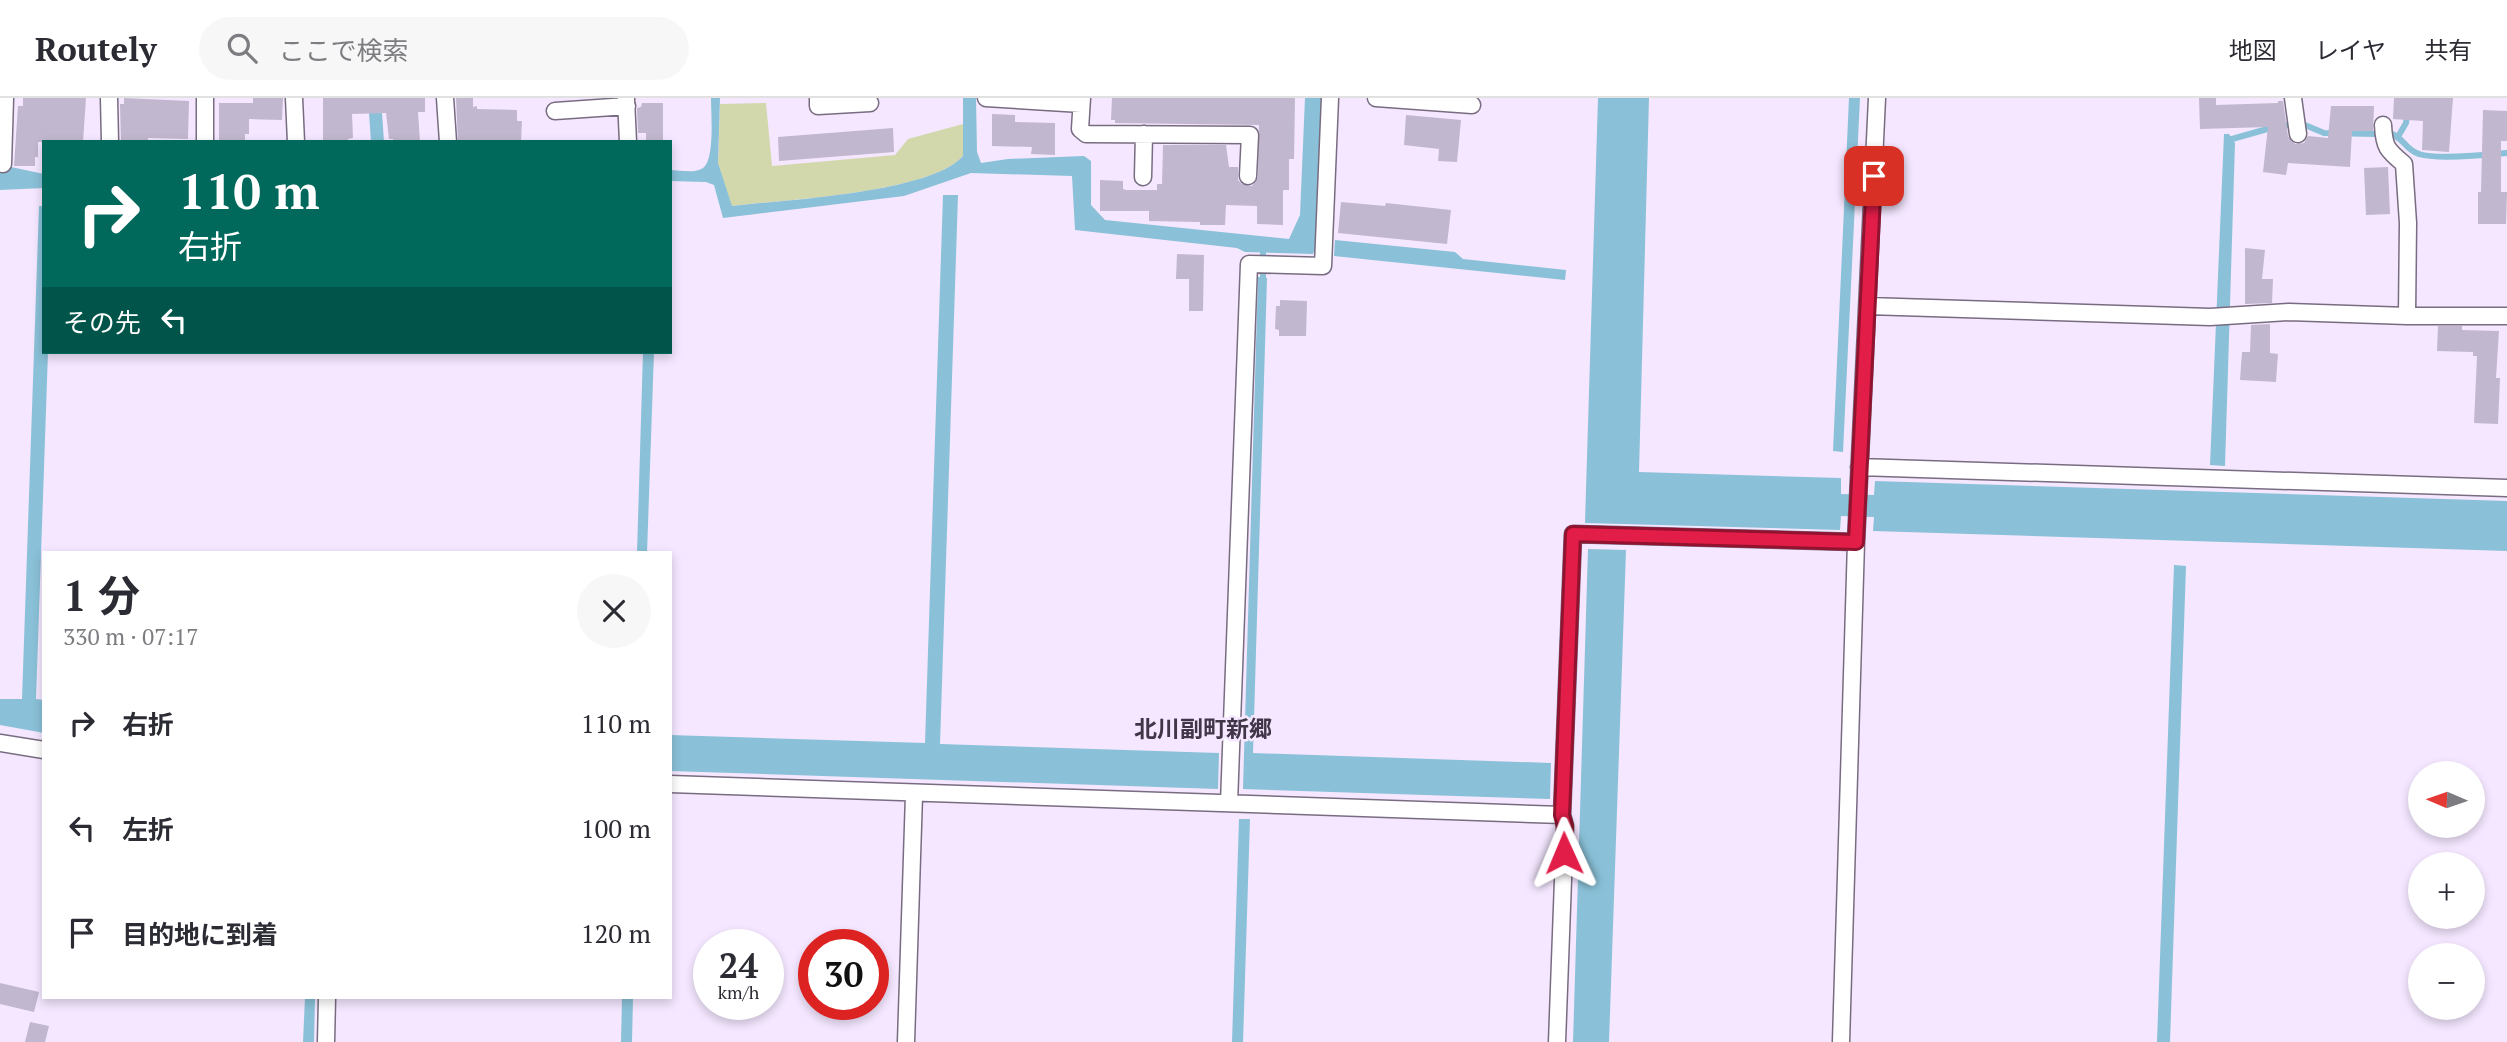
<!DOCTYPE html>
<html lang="ja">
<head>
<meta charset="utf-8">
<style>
	body { margin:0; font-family:"PT Serif","Noto Sans JP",serif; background:#f7f7f7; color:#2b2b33; height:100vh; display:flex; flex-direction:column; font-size:26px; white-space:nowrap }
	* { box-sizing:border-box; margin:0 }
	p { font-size:23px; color:#7c7c81 }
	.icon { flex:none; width:38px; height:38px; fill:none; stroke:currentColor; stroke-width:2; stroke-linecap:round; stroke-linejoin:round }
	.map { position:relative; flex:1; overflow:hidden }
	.drawer { position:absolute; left:42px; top:453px; width:630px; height:448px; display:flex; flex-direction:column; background:#fff; border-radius:0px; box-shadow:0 4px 10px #0003 }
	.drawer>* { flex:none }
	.guide { position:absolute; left:42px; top:42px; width:630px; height:214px; border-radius:0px; box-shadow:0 4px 10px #0003; background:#00695c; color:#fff; overflow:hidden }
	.needle { width:46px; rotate:272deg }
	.tools { position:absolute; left:2408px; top:663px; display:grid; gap:14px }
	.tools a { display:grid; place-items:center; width:77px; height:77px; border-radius:50%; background:#fff; box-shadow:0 4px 10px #0003; font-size:35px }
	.speed { position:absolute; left:693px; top:831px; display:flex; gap:14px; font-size:35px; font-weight:700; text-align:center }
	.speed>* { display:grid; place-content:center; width:91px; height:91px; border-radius:50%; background:#fff; box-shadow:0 4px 10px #0003; line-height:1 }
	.speed small { font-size:18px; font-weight:400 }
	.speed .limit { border:10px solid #d22; background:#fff; color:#111 }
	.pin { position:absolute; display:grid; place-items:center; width:60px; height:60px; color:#fff; margin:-30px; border-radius:14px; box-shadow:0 4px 10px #0006 }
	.me { position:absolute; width:77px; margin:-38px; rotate:359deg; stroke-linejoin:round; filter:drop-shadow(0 0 5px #0008) }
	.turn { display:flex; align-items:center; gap:24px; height:147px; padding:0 21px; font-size:32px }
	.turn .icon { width:91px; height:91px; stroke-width:2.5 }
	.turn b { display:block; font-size:49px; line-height:60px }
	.then { display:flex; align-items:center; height:66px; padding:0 21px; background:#0003; gap:14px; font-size:26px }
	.round { display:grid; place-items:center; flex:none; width:74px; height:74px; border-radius:37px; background:#f7f7f7 }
	.overview { display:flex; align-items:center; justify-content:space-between; height:119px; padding:0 21px }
	h1 { font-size:42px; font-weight:700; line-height:52px }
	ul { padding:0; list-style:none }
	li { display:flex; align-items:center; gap:21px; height:105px; padding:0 21px }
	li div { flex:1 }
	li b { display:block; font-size:26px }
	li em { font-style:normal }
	header { display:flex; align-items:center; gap:42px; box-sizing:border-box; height:98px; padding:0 35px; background:#fff; border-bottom:2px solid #e1e1e2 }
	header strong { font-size:33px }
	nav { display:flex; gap:38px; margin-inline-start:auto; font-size:24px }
	.search { width:490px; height:63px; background:#f7f7f7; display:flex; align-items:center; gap:18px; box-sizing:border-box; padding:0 24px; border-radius:38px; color:#7c7c81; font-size:26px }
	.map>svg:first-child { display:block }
	.green { fill:#d2d8ac }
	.water { fill:#8ac1d8 }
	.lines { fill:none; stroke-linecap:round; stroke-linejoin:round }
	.stream { stroke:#8ac1d8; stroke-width:6 }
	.building { fill:#c1b7ce }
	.minor-casing { stroke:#786c81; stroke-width:19 }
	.minor { stroke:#fff; stroke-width:16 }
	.route-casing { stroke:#92132f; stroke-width:18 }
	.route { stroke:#e11d48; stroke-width:12 }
	.labels { text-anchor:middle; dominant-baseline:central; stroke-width:5; stroke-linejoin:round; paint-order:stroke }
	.quarter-label { font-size:23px; font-weight:bold; fill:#403648; stroke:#f4e7ff }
</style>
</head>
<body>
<header>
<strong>Routely</strong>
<div class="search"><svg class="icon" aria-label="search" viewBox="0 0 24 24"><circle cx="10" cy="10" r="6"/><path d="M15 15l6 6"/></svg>ここで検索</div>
<nav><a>地図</a><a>レイヤ</a><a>共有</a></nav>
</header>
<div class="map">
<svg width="2507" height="944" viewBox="0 0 2507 944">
	<rect width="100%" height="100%" fill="#f4e7ff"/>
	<path class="green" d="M766,5L772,68L895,57L908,41L963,26V58C931,95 783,102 731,108L718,65L720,6Z"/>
	<path class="water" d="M368,0H381L384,44H371Z
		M711,0H720L718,65L732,108C783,102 931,95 963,58V0H976L977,54L981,65L1008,61L1084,58L1091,63V107L1105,122L1289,141L1300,117L1305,0H1323L1317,146L1313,156L1245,154L1237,150L1075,132L1072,78L971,75L904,98L723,120L714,87L706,84L670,83V72C679,72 695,76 703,70C715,62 711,15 711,0Z
		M1598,0H1649L1639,374L1841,380V396L1874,397L1875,383L2507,403V453L1873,433L1874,419L1841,418L1840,432L1585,425Z
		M1849,0H1860L1843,354L1833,353Z
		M2224,36H2229L2235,45L2225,368L2210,367Z
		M11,69L44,76V90L0,92V70Z
		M943,97H958L940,646L1219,655L1218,691L670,673V637L925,645Z
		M39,108H44V254H48L36,601L44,602V635L0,627V601H22Z
		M1335,142L1455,154L1463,161L1566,172L1565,182L1334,158Z
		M1258,179L1267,180L1253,655L1551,665L1550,701L1243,691Z
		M643,254H654L647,455H637Z
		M1588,451L1626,452L1609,944H1573Z
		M2174,467L2186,468L2170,944H2157Z
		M1239,721H1250L1243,944H1232Z
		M305,900H315L314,944H303Z
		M622,900H633L632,944H621Z"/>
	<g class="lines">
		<path class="stream" d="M2305,27L2324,35L2377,36
			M2389,35C2404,39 2405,52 2419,56C2438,62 2486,57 2507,55
			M2399,37L2406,25L2410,0
			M2232,41L2278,28L2289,27
			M1263,180V154"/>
	</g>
	<path class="building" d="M23,0H86L83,44H38V59H35V68H14L18,8H23Z
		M124,0L189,3L188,41L148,40V44H121L120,6H124Z
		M253,0H283L282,22L249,21V36H245V44H219V5H253Z
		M323,0H425V14H418L420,44H393V41H389L386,15L352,16L353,40L348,41V44H323Z
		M456,0H473V9L477,8V11L517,12V23H522L521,44H458Z
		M1112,0H1295L1294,61H1289V92H1283V127L1257,126V108L1226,107L1225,127H1200V124L1149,123V113H1100V82L1123,83V91L1126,92H1157V86H1162L1163,47H1226L1229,69H1238V82L1242,86L1252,88L1258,79L1259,27L1115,25V22H1111Z
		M2199,0H2216V7L2278,5V3H2283L2288,38L2295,46L2304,45L2308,38L2328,40L2331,8H2374L2373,33H2352L2350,69L2288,65L2286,77L2263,74L2268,29L2200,31Z
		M2394,0H2453L2449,54L2422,52L2423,23L2393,21Z
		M642,5H663V44H646V35H638L637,10L641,9Z
		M2483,12L2507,13V43H2501V94H2507L2506,126H2478V94H2481Z
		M992,16L1015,17V24L1055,25V57L1031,56L1032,49L992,48Z
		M1406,17L1461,22L1457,64L1438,63L1439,51L1404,47Z
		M893,30L894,54L779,63L778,39Z
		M2388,69L2390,116L2366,117L2364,70Z
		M1341,104L1385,108L1386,105L1451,112L1447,146L1338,135Z
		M2245,150L2265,152L2262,181H2273L2272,205L2245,206Z
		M1177,156L1204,157L1203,213H1189V181H1176Z
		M1280,202L1307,203L1306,238H1279V232L1275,231L1276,208H1280Z
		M2270,226V255L2278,256L2276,284L2240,282L2242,254H2250L2251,227Z
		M2438,228H2462V232L2499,233L2496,280H2500L2498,326L2474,325L2477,258H2473V254L2437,253Z
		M0,885L39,894L34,914L0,906Z
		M30,924L49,928L45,944H25Z"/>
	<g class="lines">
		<g class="minor-casing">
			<path id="minor" d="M109,0L110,44
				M205,0V44
				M294,0L296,44
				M445,0L448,44
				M818,0V8L870,5
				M986,0L1081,6
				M1082,0L1080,31L1086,36L1250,37L1248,78
				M1376,0L1472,7
				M2293,0L2298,36
				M626,1L628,44
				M555,13L627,8
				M2383,27C2384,49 2387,52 2404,66L2408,125L2407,218
				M3,66L5,0
				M1143,79L1144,36
				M1868,208L2210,219L2289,214L2407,218H2507
				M1859,369L2507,390
				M0,645L44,652
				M670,686C968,699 1265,706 1562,717L1573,436L1856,444
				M1229,705L1249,166L1323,168L1330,0
				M326,944L327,900
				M906,944L914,697
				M1557,944L1565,728L1562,717
				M1841,944L1856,444L1877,0"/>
		</g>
		<use href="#minor" class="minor"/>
	</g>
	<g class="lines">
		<g class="route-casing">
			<path id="route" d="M1564,755L1565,728L1562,717L1573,436L1856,444L1874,78"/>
		</g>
		<use href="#route" class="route"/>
	</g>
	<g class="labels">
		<g class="quarter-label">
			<text x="1203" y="630">北川副町新郷</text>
		</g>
	</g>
</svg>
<div class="tools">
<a><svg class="needle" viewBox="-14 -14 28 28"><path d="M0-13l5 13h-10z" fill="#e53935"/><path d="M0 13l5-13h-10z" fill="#7c7c81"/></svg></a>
<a>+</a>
<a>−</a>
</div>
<div class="speed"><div>24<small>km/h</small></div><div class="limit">30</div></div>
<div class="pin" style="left:1874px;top:78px;background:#d93025"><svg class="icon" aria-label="arrive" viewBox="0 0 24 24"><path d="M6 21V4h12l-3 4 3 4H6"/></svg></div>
<svg class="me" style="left:1564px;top:755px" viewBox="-20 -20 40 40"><path d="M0-17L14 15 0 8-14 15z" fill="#e11d48" stroke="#fff" stroke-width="4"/></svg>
<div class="guide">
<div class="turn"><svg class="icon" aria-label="right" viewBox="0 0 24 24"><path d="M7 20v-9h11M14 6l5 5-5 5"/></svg><div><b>110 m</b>右折</div></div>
<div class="then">その先<svg class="icon" aria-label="left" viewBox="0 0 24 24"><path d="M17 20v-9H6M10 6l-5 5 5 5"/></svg></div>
</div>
<section class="drawer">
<div class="overview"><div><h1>1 分</h1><p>330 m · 07:17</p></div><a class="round"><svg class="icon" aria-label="close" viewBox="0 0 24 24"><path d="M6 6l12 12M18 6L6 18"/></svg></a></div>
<ul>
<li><svg class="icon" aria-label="right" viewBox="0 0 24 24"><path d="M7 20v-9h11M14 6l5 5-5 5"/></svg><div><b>右折</b></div><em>110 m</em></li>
<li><svg class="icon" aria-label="left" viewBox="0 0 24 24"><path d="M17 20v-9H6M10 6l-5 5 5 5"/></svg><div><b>左折</b></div><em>100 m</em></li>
<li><svg class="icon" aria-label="arrive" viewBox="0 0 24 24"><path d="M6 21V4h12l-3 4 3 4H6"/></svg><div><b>目的地に到着</b></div><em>120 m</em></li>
</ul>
</section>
</div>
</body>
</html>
